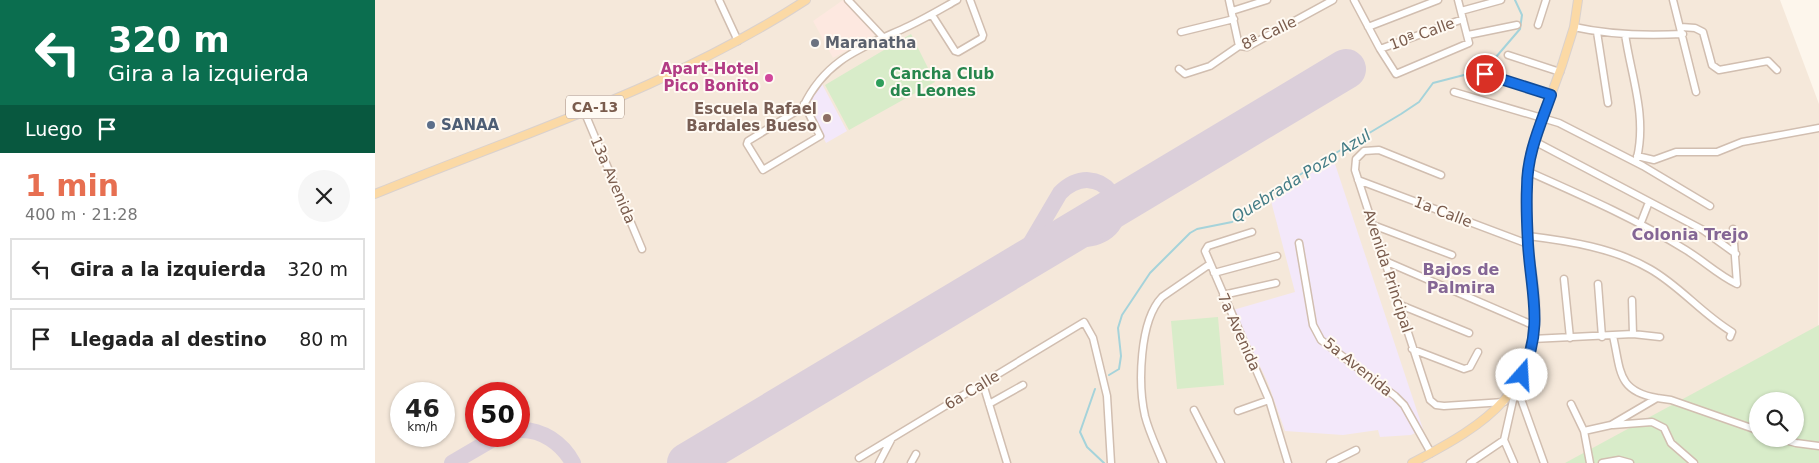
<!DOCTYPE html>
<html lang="es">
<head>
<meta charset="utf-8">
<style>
	body { margin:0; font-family:"DejaVu Sans",sans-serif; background:#f6f6f6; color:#222; height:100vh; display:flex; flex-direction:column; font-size:19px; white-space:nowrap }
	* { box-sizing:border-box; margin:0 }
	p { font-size:16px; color:#767676 }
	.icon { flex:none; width:28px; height:28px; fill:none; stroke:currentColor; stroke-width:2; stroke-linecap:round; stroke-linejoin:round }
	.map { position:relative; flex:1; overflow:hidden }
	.details { display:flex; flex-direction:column; background:#fff; width:375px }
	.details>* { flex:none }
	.banner { background:#0b6e4f; color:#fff; overflow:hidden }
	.tools { position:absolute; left:1374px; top:392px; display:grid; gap:10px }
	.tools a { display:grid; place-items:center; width:55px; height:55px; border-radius:50%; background:#fff; box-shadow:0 1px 4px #0004; font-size:25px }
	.speed { position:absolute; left:15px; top:382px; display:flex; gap:10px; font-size:25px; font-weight:700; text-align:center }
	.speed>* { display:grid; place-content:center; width:65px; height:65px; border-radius:50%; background:#fff; box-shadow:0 1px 4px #0004; line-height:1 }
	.speed small { font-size:12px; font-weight:400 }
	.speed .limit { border:8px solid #d22; background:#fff; color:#111 }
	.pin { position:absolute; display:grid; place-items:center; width:42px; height:42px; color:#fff; margin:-21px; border:2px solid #fff; border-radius:50%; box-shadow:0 1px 5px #0007 }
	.me { position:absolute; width:55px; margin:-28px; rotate:19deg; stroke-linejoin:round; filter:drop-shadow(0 0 4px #0008) }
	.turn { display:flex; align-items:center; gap:18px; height:105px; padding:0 25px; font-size:22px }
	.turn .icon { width:65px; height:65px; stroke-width:2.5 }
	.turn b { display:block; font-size:35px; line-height:42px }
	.then { display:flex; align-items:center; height:48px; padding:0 25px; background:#0003; gap:10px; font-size:19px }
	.round { display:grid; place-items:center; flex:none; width:52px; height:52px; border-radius:26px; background:#f6f6f6 }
	.head { display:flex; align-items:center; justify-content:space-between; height:85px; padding:0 25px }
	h1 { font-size:30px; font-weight:800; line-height:38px; color:#e76f51 }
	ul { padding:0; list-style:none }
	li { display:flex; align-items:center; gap:15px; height:62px; margin:0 10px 8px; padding:0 15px; border:2px solid #e0e0e0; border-radius:0px }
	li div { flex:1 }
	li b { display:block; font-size:19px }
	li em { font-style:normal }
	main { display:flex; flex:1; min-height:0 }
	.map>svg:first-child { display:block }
	.residential { fill:#f5e8da; fill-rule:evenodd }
	.commercial { fill:#fde8e0 }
	.education { fill:#f3e8fa }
	.green { fill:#d8ecc9; fill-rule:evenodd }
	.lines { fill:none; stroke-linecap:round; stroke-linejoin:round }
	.stream { stroke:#a5d3da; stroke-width:2 }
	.taxiway { stroke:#dbcfda; stroke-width:16 }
	.runway { stroke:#dbcfda; stroke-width:40 }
	.minor-casing { stroke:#d1beb0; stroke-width:9 }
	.major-casing { stroke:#dad1cd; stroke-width:10 }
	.minor { stroke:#fff; stroke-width:6 }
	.major { stroke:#fbd9a5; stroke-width:8 }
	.route-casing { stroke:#114b97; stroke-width:12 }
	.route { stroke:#1a73e8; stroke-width:9 }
	.worship-dot { fill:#6b7280; stroke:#fffaf3; stroke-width:2 }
	.hotel-dot { fill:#d1479c; stroke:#fffaf3; stroke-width:2 }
	.leisure-dot { fill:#2e9e5b; stroke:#fffaf3; stroke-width:2 }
	.education-dot { fill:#8d6e63; stroke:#fffaf3; stroke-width:2 }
	.service-dot { fill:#5c6f8a; stroke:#fffaf3; stroke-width:2 }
	.labels { text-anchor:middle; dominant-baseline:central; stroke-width:4; stroke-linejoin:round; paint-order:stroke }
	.shield { fill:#fffaf3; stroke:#a28b7f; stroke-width:1 }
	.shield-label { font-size:14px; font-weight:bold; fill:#7a5c4d }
	.street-label { font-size:15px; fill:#7a5c4d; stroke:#fffaf3 }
	.worship-label { font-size:15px; font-weight:bold; fill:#5b616d; stroke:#fffaf3; text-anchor:start }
	.hotel-label { font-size:15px; font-weight:bold; fill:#b23c85; stroke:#fffaf3; text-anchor:end }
	.leisure-label { font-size:15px; font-weight:bold; fill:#27864d; stroke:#fffaf3; text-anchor:start }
	.education-label { font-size:15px; font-weight:bold; fill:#785e54; stroke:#fffaf3; text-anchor:end }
	.service-label { font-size:15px; font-weight:bold; fill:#4e5e75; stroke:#fffaf3; text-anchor:start }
	.water-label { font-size:16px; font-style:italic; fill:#437c86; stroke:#fffaf3 }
	.neighbourhood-label { font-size:16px; font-weight:bold; fill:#846695; stroke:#fffaf3 }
</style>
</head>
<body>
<main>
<section class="details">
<div class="banner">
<div class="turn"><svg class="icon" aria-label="left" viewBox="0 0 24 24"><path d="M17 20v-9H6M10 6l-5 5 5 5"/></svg><div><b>320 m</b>Gira a la izquierda</div></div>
<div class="then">Luego<svg class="icon" aria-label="arrive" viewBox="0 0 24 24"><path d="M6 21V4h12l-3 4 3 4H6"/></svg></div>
</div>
<div class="head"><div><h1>1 min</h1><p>400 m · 21:28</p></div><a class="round"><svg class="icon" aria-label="close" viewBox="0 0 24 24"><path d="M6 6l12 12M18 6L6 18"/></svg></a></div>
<ul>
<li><svg class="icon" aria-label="left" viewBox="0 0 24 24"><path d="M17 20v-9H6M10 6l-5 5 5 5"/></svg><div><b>Gira a la izquierda</b></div><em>320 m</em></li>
<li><svg class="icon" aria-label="arrive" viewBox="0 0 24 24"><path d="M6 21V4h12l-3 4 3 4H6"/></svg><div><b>Llegada al destino</b></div><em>80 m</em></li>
</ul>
</section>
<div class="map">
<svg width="1444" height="463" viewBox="0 0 1444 463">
	<rect width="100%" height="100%" fill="#fdf6ec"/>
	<path class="residential" d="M0,0H1405L1444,104L1443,463H0ZM26,394H69V436H26ZM101,394H144V436H101ZM1382,401H1420V439H1382Z"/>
	<path class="commercial" d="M468,0L500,35L458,58L438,21Z"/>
	<path class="education" d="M447,84L472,131L451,143L432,105L440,89Z
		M958,158L1048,429L1036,435L1005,437L1003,430L968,435L910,431L893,383L858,310L920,292L896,201Z"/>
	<path class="green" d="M536,34L560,82L474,130L450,85Z
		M843,317L849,385L802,389L796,321Z
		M1444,325V463H1190ZM1382,401H1420V439H1382Z"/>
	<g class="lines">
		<path class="stream" d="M734,375L744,369L746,356L743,328L747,315L775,273L815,233L822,229L857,222L929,172L1026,114L1044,102L1058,83L1089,75L1121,57L1145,29L1147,15L1140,0
			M720,389L705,432L712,447L729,463"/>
		<path class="taxiway" d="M636,270L645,261L685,193C724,154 766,214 726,235C715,241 699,239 687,239
			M144,430C167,429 187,443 198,463
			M77,463L123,436"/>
		<path class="runway" d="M312,463L971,69"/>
		<g class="minor-casing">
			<path id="minor" d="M344,0L363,41
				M473,0L507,36
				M854,0L864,46
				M979,0L1005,49L1021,74L1094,43L1083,0
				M1298,0L1321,92
				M857,11L892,0
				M1086,11L1126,0
				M557,15L580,51L583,52L607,38L608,35L595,0
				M1163,25L1171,0
				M993,27L1063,0
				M1199,27C1235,35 1271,36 1308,34
				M1306,27L1320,28L1328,32L1337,65L1344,70L1393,61L1402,70
				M806,32L859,19
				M1222,32L1233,103
				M1250,34C1256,76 1272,115 1262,158
				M1093,35L1142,25
				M1005,49L1088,19
				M1133,55L1185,72
				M804,69L810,74L835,66L864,46L872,47L958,0
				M1110,74L1176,95
				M1079,92L1184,123L1268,166L1335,206
				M429,104L445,136L388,170L372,144L373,141L428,107C451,58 489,47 534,26C551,18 566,9 582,0
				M209,111L267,249
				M1159,141L1328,230L1361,254
				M1262,156L1279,160L1301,152H1342L1367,142L1444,128
				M1152,171C1206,195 1261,219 1311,250C1329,261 1343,275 1362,284L1358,229
				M1066,175L1004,150L989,151L981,159L980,170L1055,400L1061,405L1069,406L1129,402
				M983,180L1153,244
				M998,225L1077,255
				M1265,225L1274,202
				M877,232L833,246L830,251L894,400L913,463
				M1153,236C1194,241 1239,248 1275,269C1305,286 1327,314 1357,332L1355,337
				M924,243L938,325L946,340L1020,396L1029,405L1056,453
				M1010,261L1160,326
				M839,273L902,256
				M1189,279L1195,338
				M1223,284L1227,337
				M848,295L901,283
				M1257,300L1258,334
				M1023,304L1094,333
				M1238,336C1246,371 1242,391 1282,398
				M1157,339L1258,334L1285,337
				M1037,349L1089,369L1095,367L1103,352
				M608,384L632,463
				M1142,388L1169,463
				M614,404L648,385
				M1196,404L1209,431L1215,463
				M819,410L846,463
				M863,411L894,400
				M1238,425L1277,422L1289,428L1296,443L1319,463
				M1209,431L1236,425L1282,398L1296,400L1382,430
				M1407,439L1421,443L1444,446
				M1129,440L1139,463
				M484,458L709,322L718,338L732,396L736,463
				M504,463L516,440
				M536,463L541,454
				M788,463C782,448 774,432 770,416C763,385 764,321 787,297L835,264
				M955,463L981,450
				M1095,463L1129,440L1141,387
				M1227,463L1244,460L1255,463"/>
		</g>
		<g class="major-casing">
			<path id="major" d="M0,194C146,134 298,87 431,0
				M1037,463C1112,424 1167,390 1160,295C1159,278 1155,262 1153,246C1150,214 1151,182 1156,150L1187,65L1199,27L1203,0"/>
		</g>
		<use href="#minor" class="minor"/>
		<use href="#major" class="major"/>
	</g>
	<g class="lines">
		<g class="route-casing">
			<path id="route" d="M1110,74L1176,95C1165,126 1152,154 1152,187C1151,206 1152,225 1153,244C1156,293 1169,326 1147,375"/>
		</g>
		<use href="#route" class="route"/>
	</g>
	<circle class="worship-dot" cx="440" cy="43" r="5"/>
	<circle class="hotel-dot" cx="394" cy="78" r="5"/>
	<circle class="leisure-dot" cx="505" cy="83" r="5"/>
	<circle class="education-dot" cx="452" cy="118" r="5"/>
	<circle class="service-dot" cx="56" cy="125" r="5"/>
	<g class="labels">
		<rect class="shield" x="191" y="95.5" width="58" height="23" rx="4"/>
		<g class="shield-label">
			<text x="220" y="107">CA-13</text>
		</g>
		<g class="street-label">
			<text transform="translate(894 33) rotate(-25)">8ª Calle</text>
			<text transform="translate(1047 34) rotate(-20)">10ª Calle</text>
			<text transform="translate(238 180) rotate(67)">13a Avenida</text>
			<text transform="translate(1068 212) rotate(21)">1a Calle</text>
			<text transform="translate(1013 271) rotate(72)">Avenida Principal</text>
			<text transform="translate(864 332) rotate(66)">7a Avenida</text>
			<text transform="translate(983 367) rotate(39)">5a Avenida</text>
			<text transform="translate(597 390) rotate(-31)">6a Calle</text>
		</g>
		<g class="worship-label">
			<text x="450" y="43">Maranatha</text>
		</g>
		<g class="hotel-label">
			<text x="384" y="69">Apart-Hotel<tspan x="384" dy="17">Pico Bonito</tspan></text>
		</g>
		<g class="leisure-label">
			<text x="515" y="74">Cancha Club<tspan x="515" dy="17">de Leones</tspan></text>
		</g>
		<g class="education-label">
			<text x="442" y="109">Escuela Rafael<tspan x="442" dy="17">Bardales Bueso</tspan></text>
		</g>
		<g class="service-label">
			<text x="66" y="125">SANAA</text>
		</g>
		<g class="water-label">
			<text transform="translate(926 176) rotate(-32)">Quebrada Pozo Azul</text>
		</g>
		<g class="neighbourhood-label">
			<text x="1315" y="234">Colonia Trejo</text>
			<text x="1086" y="269">Bajos de<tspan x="1086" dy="18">Palmira</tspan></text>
		</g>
	</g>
</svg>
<div class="tools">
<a><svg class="icon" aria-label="search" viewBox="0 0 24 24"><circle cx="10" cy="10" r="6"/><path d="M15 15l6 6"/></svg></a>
</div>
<div class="speed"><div>46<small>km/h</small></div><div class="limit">50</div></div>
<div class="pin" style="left:1110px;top:74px;background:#d93025"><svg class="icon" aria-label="arrive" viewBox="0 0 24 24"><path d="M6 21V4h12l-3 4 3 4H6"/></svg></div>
<svg class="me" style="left:1147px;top:375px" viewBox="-20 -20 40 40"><circle r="19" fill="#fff"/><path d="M0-13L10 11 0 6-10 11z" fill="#1a73e8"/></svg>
</div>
</main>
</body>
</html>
